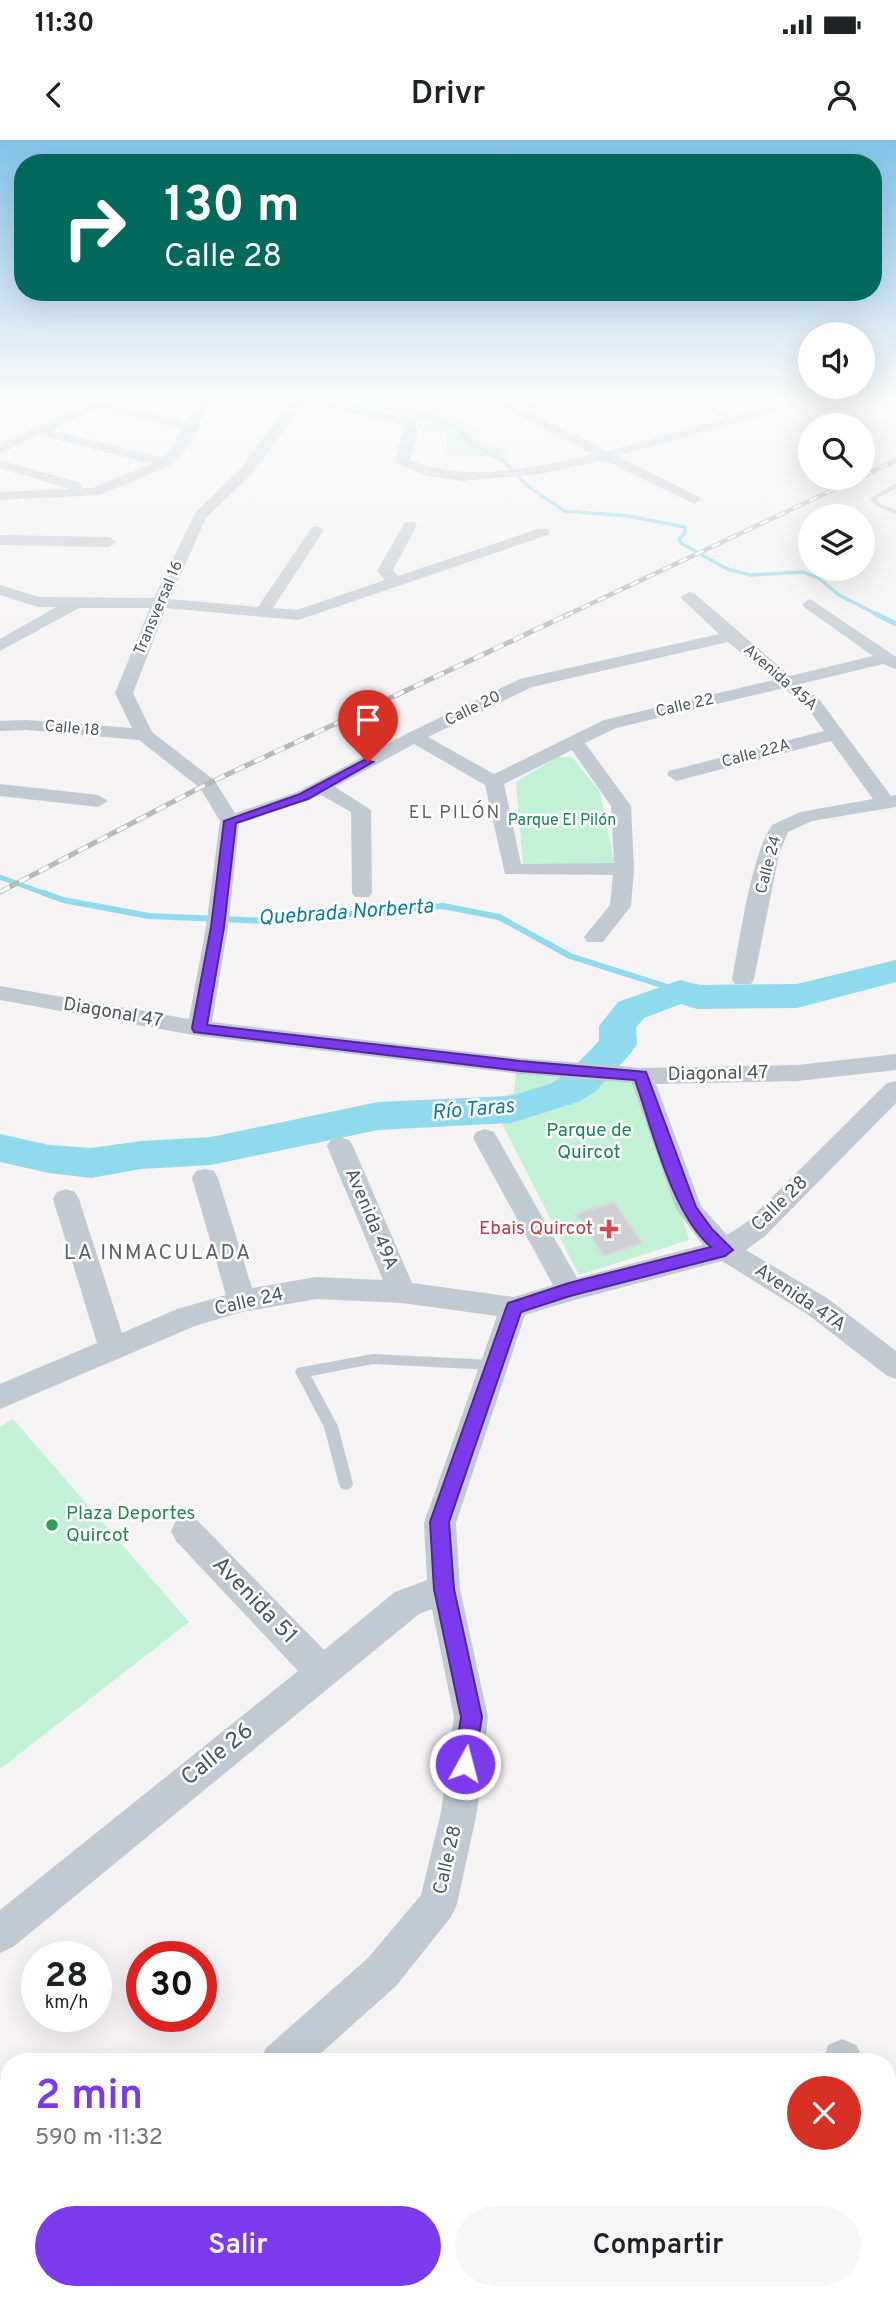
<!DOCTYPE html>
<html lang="es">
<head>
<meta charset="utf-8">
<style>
	body { margin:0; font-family:Overpass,sans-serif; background:#f6f6f6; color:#202124; height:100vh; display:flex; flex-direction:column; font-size:26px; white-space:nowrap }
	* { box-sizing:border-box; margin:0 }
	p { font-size:23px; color:#757577 }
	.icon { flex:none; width:38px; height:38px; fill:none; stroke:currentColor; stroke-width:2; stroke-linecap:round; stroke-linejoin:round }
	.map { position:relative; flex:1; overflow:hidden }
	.details { position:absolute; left:0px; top:1913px; width:896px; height:247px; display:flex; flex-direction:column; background:#fff; border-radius:28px 28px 0 0; box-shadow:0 7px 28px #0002 }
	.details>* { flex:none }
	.hud { position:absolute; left:14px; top:14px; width:868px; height:147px; border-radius:28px; box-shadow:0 7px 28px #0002; background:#00695c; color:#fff; overflow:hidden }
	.tools { position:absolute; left:798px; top:182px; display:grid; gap:14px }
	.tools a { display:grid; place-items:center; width:77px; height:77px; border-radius:50%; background:#fff; box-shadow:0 7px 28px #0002; font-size:35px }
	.speed { position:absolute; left:21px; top:1801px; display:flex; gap:14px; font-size:35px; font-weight:700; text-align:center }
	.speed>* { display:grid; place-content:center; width:91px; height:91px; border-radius:50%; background:#fff; box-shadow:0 7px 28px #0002; line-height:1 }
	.speed small { font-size:18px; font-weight:400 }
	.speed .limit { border:10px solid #d22; background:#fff; color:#111 }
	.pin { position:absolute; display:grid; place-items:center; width:60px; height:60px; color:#fff; margin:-72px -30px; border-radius:50% 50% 50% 0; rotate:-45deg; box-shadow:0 0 7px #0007 }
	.pin .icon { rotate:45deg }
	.me { position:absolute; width:77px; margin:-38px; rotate:7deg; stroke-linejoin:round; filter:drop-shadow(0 0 5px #0008) }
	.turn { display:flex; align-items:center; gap:24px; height:147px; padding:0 35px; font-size:32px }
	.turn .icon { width:91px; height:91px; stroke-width:2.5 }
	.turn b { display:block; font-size:49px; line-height:60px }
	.round { display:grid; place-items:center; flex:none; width:74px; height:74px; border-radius:37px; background:#f6f6f6 }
	.overview { display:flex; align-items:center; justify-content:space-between; height:119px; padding:0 35px }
	h1 { font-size:42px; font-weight:600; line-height:52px; color:#7c3aed }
	.button { display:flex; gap:14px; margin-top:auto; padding:14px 35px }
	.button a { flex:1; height:80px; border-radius:42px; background:#7c3aed; color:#fff; font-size:28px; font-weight:600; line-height:80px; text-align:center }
	.button a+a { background:#f6f6f6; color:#202124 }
	.status { display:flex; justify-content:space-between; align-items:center; height:49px; padding:0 35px; background:#fff; direction:ltr }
	.status svg { height:19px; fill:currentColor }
	header { display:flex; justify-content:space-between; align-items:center; height:91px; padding:0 35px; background:#fff; font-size:32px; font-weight:600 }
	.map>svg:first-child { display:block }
	.green { fill:#c3f1d5 }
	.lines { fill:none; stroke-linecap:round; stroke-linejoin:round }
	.stream-far2 { stroke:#90daee; stroke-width:3.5 }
	.stream-far1 { stroke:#90daee; stroke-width:5 }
	.stream { stroke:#90daee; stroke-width:6 }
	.river { fill:#90daee; fill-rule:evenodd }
	.building { fill:#cdcfd5; stroke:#d7d9de; stroke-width:2 }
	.lane { fill:#c1cad2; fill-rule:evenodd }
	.street { fill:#c1cad2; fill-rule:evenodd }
	.rail-far2-casing { stroke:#b5b8bd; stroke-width:4.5 }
	.rail-far1-casing { stroke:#b5b8bd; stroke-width:5 }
	.rail-casing { stroke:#b5b8bd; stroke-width:10 }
	.rail-far2 { stroke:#fff; stroke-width:2.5; stroke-dasharray:9; stroke-linecap:butt }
	.rail-far1 { stroke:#fff; stroke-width:3.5; stroke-dasharray:11; stroke-linecap:butt }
	.rail { stroke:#fff; stroke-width:8; stroke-dasharray:24; stroke-linecap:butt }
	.route { fill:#7c3aed; stroke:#51269a; stroke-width:2 }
	.health-dot { fill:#e0444e; stroke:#fff; stroke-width:2.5 }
	.leisure-dot { fill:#2e9e5b; stroke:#fff; stroke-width:2.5 }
	.labels { text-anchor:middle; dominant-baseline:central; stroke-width:5; stroke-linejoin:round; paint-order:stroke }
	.far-street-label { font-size:16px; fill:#4a5661; stroke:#fff }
	.far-park-label { font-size:16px; fill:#17864f; stroke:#fff }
	.far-neighbourhood-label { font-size:18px; letter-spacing:2px; fill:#5f6368; stroke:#fff }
	.street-label { font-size:19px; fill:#4a5661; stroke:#fff }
	.park-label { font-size:19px; fill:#17864f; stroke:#fff }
	.health-label { font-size:19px; fill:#be3a42; stroke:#fff; text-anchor:end }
	.leisure-label { font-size:19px; fill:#27864d; stroke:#fff; text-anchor:start }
	.water-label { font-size:21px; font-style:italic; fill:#0c7c9b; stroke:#fff }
	.neighbourhood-label { font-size:21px; letter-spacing:2px; fill:#5f6368; stroke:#fff }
	.near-street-label { font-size:23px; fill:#4a5661; stroke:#fff }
</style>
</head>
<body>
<div class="status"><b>11:30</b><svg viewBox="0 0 49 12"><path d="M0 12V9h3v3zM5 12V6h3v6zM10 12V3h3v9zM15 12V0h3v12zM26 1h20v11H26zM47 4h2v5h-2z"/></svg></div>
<header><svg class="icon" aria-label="back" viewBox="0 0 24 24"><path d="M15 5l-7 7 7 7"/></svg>Drivr<svg class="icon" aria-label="person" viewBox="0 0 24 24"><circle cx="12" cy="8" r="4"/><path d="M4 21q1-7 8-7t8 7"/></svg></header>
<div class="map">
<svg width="896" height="2158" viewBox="0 0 896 2158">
	<rect width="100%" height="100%" fill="#f5f3f3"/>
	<path class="green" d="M324,257H352L360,260L380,257L411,267L436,260L457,269L439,274L471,284L464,286L480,293L471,297L509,312L497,317L446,314L447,292H421L425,282Z
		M557,617H572L600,652L615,725H523L516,642Z
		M516,933L641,936L689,1100L579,1135L490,960L514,953Z
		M13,1279L189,1482L0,1629V1287Z"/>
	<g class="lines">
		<path class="stream-far2" d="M342,257L417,273L457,287L469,303L504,321L529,347L564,371L628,376L685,387V393L679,399L681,403L727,429L750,435L803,432L820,439L839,455L880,476"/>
		<path class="stream-far1" d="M876,474L896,484
			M0,737L49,755"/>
		<path class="stream" d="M44,753L63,760L149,776L270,781L443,766L499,777L570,816L680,851"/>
		<path class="river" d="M896,820V842L797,868L697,869L681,864L644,878L636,888L637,904L631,913L595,952L578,962L511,983L378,990L211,1025L141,1029L91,1038L49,1033L0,1022V994L49,1005L91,1008L141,1001L211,997L378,962L510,956L550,944L567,934L599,901V886L618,862L680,840L700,845L797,844Z"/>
	</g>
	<path class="building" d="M614,1062L642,1103L604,1116L576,1074Z"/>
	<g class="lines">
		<path class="lane" d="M679,257H687L738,280L733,281Z
			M896,343V348L877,359L880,364L896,370V374L876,366L870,359L871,358Z
			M373,1214L494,1220L499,1221L501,1225L499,1229L494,1230L373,1224L311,1236L338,1286L353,1344L351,1348L346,1350L341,1348L339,1344L324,1287L295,1232L297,1228L302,1227Z"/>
		<path class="street" d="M100,257H116L108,263L187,282L198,262L195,257H207L210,262L198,285L200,287L181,316L170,326L99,355L0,360V352L70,349L0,328V320L81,343L82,348H92L151,324L40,295L0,313V304ZM97,268L183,289L170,311L162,318L51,290Z
			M298,257H316L415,279L417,293L409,320C467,343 534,329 593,314L483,257H499L515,265L547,257H568L567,260L525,270L607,311L807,257H827L618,316L699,357L701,360L694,364L604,320L540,334L462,341L424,335L395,322L404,285L308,263L300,269L252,333L206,378L170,459L258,467L312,387L317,386L324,390L273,468L297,470L385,440L377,431L405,382H415L417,385L393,430L398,436L538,389H548L550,392L548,395L298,480L166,468L133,553L152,592L214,640L235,673L297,652L408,593L520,539L719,494L683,460L681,457L689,452L695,454L790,536L873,516L804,467L802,464L810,459L896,517V529L883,524L800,544L819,559L891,656L896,655V667L812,681L788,692L779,714L754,839L751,844H735L732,839C740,799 751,716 772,685L800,672L873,659L831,601L676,641L667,635L669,631L824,591L807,567L784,548L616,588L585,603L631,666L634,729L631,766L603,802H587L584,797L610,765L613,735L505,734L485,645L414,604L335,647L371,670L372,753L369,757H355L352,753L351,672L321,655L239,684L228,787L212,882L520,918L641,928L797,925L896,914V930L797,941L656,944L701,1066L727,1095L747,1082L887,943L896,941V963L765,1096L746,1110L827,1158L896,1211V1239L886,1235L807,1174L722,1121L571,1161L525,1175L456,1383L460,1449L488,1577L477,1672L457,1764L451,1777L396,1846L311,1922H260L266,1908L368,1818L421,1755L441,1672L454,1577L432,1469L419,1474L13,1807L0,1813V1770L298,1531L176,1401L171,1391L176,1381L187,1377L198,1381L324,1510L395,1452L427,1440L424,1383L497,1176L402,1163L316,1159L242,1172L195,1186L0,1269V1244L97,1203L53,1059L57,1052L66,1049L75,1052L79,1059L122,1193L177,1169L226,1155L192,1038L196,1031L205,1029L214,1031L218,1038L252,1148L316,1137L383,1140L327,1006L331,1000L340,997L349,1000L353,1006L412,1143L514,1157L553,1145L473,998L476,992L485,989L494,992L577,1138L703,1105L676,1069L632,943L520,934L199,896L0,860V846L189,879L206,787L220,681L200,648L139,600L26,590L0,591V581L26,580L132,588L115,553L150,468H79L0,511V499L56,467H38L0,455V445L39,457L154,458L195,373L242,327L290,263ZM728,502L774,540L604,580L494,634L428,597L532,547ZM572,610L611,666L614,723L521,724L504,644Z
			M0,395L109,397L117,402L109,407L0,405Z
			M0,644L98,655L108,661L98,667L0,656Z
			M842,1899L856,1905L865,1922H823L828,1905Z
			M887,1938L896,1941V1985L887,1982Z
			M134,2151H178L177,2158H133Z"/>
		<g class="rail-far2-casing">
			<path id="rail-far2" d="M863,336L896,320
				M565,476L858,338"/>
		</g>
		<g class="rail-far1-casing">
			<path id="rail-far1" d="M0,752L207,644L569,474"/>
		</g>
		<g class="rail-casing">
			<path id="rail" d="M0,1941L9,1951
				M178,2151L183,2158"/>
		</g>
		<use href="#rail-far2" class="rail-far2"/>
		<use href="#rail-far1" class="rail-far1"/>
		<use href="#rail" class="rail"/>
	</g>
	<linearGradient id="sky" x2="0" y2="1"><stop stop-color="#85c3ea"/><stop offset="0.46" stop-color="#fafafa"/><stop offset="1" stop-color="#fafafa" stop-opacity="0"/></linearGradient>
	<rect width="896" height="559" fill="url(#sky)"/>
	<path class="route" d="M364,620L373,622L308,659L236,683L224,787L207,885L520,921L646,932L696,1067L712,1089L733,1110L725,1116L570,1156L521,1172L449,1382L454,1449L482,1577L473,1632L465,1635L458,1632L454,1624L461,1577L434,1449L430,1382L506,1168L508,1163L569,1143L711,1107C671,1072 653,991 635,940L520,931L194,892L192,888L211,787L224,681L300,654Z"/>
	<path class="health-dot" d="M605.5 1078.5h7v7h7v7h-7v7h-7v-7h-7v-7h7z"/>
	<circle class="leisure-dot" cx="52" cy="1385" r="7"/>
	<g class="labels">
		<g class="far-street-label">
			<text transform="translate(159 468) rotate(-67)">Transversal 16</text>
			<text transform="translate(780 538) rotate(41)">Avenida 45A</text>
			<text transform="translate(685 566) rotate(-13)">Calle 22</text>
			<text transform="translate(473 569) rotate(-26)">Calle 20</text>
			<text transform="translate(72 589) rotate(5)">Calle 18</text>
			<text transform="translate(756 614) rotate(-15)">Calle 22A</text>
			<text transform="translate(769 725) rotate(-75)">Calle 24</text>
		</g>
		<g class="far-park-label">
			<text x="562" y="681">Parque El Pilón</text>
		</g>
		<g class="far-neighbourhood-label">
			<text x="455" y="673">EL PILÓN</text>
		</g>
		<g class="street-label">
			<text transform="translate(113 873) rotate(10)">Diagonal 47</text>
			<text transform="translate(718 934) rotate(-1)">Diagonal 47</text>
			<text transform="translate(780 1064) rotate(-44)">Calle 28</text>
			<text transform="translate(371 1079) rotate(67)">Avenida 49A</text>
			<text transform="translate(800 1158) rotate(34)">Avenida 47A</text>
			<text transform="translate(249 1162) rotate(-13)">Calle 24</text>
			<text transform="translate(448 1720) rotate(-77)">Calle 28</text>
		</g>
		<g class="park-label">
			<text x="589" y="991">Parque de<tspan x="589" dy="22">Quircot</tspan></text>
		</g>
		<g class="health-label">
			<text x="593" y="1089">Ebais Quircot</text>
		</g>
		<g class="leisure-label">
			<text x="66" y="1374">Plaza Deportes<tspan x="66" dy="22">Quircot</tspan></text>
		</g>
		<g class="water-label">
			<text transform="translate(346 773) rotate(-4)">Quebrada Norberta</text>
			<text transform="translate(473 970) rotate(-5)">Río Taras</text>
		</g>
		<g class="neighbourhood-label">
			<text x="158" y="1113">LA INMACULADA</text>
		</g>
		<g class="near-street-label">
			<text transform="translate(254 1461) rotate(46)">Avenida 51</text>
			<text transform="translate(218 1615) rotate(-39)">Calle 26</text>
		</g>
	</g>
</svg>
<div class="tools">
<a><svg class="icon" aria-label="sound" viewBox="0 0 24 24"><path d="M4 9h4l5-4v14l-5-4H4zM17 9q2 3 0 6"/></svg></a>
<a><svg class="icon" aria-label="search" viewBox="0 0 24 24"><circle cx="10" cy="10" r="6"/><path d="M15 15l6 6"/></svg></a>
<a><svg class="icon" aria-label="layers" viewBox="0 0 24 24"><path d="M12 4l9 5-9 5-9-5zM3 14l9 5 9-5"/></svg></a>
</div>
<div class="speed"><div>28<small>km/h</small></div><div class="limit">30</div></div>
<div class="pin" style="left:368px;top:622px;background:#d93025"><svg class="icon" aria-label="arrive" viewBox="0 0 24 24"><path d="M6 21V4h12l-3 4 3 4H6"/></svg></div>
<svg class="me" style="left:465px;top:1624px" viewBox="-20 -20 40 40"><circle r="17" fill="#7c3aed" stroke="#fff" stroke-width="3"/><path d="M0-11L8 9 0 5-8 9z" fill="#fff"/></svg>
<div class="hud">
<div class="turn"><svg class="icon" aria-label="right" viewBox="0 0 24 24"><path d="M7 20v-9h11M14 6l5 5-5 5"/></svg><div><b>130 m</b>Calle 28</div></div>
</div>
<section class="details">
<div class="overview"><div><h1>2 min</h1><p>590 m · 11:32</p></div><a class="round" style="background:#d93025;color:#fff"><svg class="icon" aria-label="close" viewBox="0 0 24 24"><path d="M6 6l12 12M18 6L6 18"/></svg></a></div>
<div class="button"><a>Salir</a><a>Compartir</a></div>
</section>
</div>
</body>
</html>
